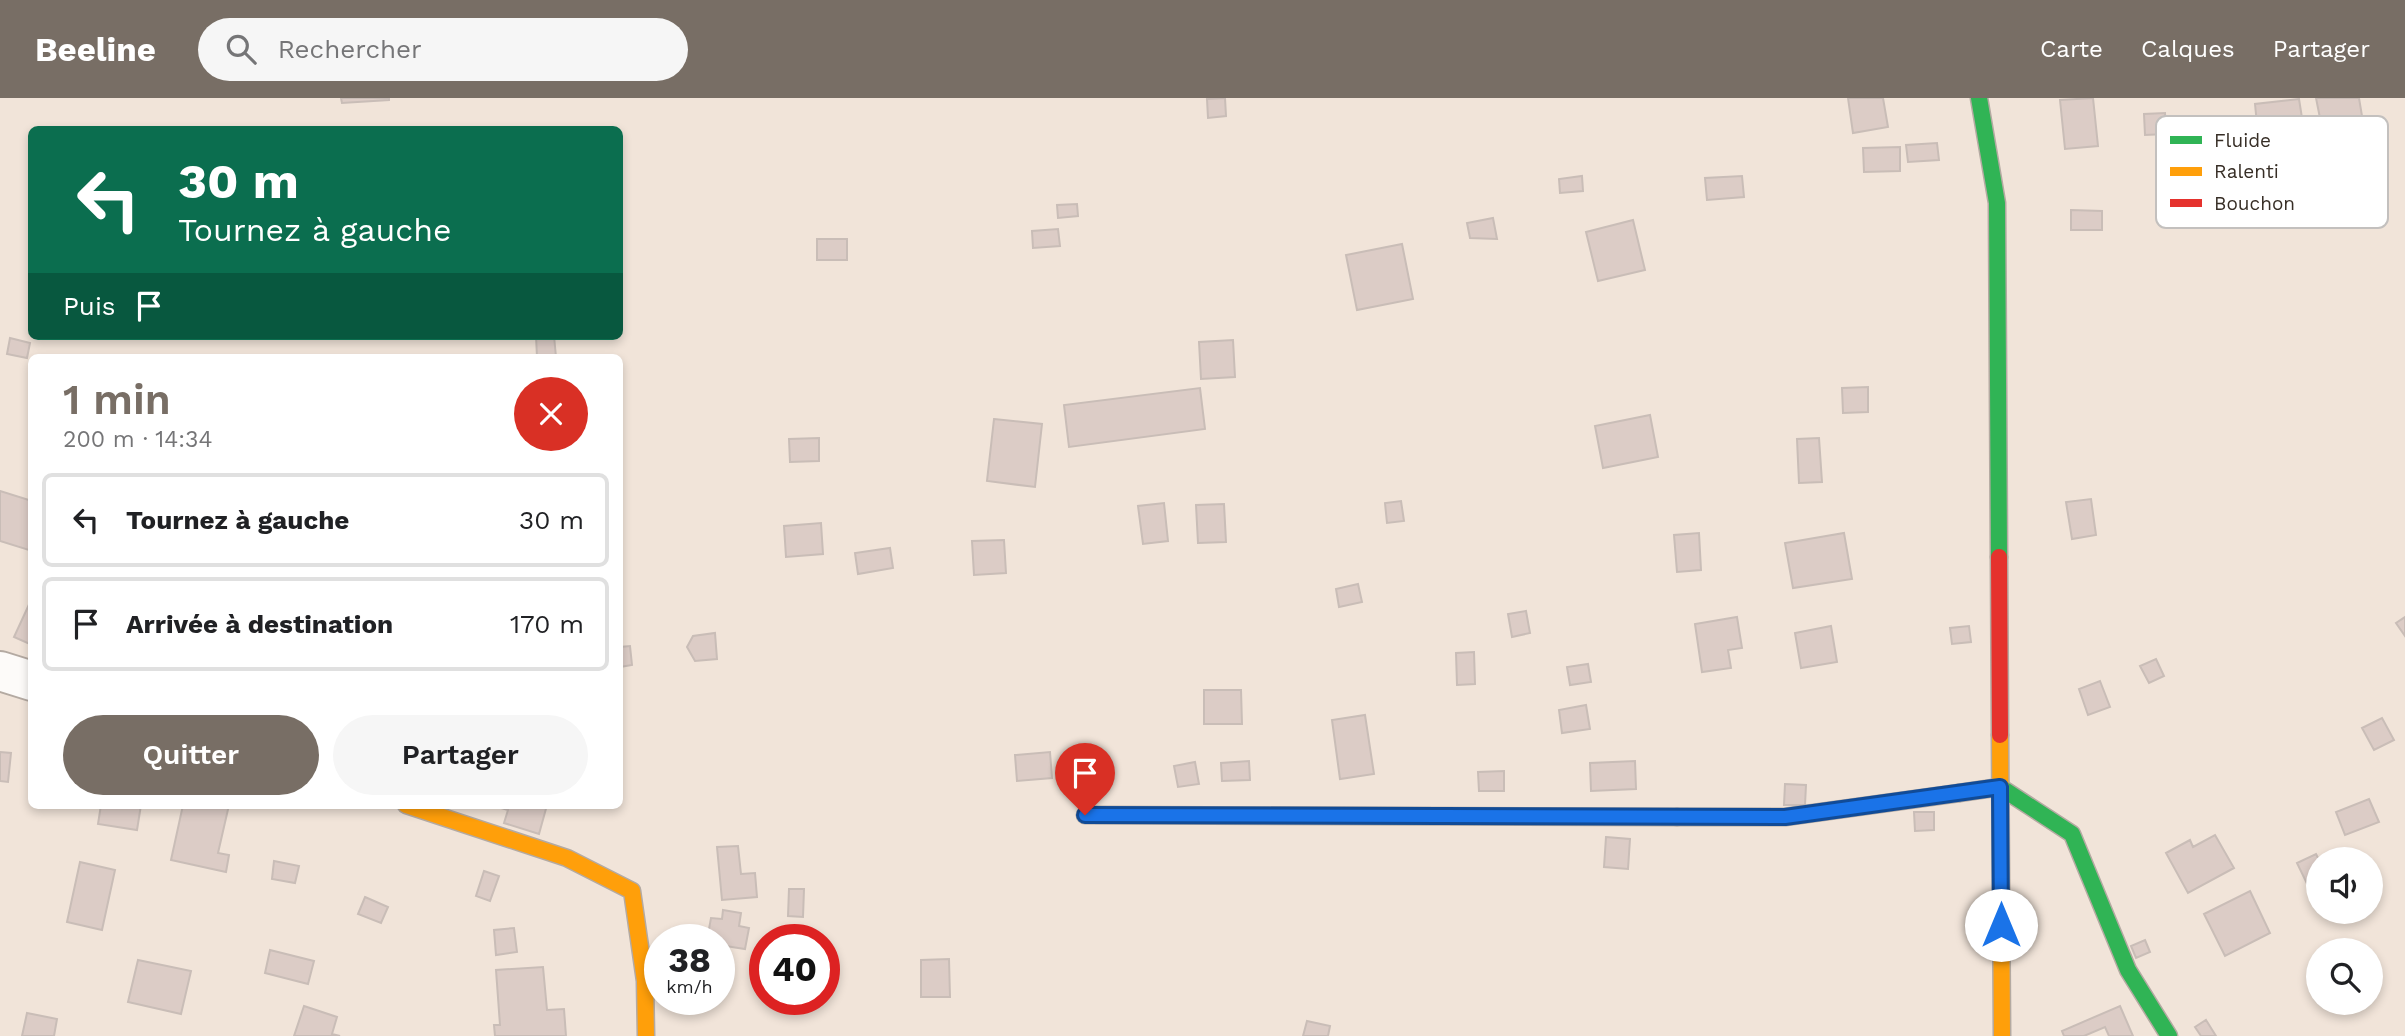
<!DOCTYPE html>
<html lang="fr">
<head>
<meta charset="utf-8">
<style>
	body { margin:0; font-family:"Work Sans",sans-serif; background:#f6f6f6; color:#202124; height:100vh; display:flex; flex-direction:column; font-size:26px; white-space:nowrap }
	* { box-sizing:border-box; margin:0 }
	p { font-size:23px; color:#757577 }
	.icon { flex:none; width:38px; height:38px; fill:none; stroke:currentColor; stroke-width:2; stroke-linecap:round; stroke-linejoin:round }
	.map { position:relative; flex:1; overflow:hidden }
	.panel { position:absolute; left:28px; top:256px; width:595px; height:455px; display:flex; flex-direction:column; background:#fff; border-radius:10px; box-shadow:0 4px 10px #0003 }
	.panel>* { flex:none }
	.banner { position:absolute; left:28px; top:28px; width:595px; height:214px; border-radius:10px; box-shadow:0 4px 10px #0003; background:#0b6e4f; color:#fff; overflow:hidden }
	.controls { position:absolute; left:2306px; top:749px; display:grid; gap:14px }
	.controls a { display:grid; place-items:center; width:77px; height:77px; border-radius:50%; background:#fff; box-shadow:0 4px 10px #0003; font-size:35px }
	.speed { position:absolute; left:644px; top:826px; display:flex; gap:14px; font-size:35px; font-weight:700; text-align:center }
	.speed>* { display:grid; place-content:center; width:91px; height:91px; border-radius:50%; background:#fff; box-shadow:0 4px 10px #0003; line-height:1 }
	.speed small { font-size:18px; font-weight:400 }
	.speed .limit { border:10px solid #d22; background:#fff; color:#111 }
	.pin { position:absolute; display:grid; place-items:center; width:60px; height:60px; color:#fff; margin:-72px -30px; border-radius:50% 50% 50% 0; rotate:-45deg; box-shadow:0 0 7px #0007 }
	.pin .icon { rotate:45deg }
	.me { position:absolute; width:77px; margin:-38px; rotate:0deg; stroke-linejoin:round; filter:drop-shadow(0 0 5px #0008) }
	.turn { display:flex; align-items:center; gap:24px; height:147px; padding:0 35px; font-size:32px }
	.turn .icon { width:91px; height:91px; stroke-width:2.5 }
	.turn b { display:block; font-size:49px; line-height:60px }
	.then { display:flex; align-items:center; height:66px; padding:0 35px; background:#0003; gap:14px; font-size:26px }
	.round { display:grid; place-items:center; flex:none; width:74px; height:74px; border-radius:37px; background:#f6f6f6 }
	.headline { display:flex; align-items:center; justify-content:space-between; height:119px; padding:0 35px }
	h1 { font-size:42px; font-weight:600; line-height:52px; color:#786e65 }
	.action { display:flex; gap:14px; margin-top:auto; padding:14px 35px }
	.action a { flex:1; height:80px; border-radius:42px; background:#786e65; color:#fff; font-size:28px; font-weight:600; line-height:80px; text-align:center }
	.action a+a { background:#f6f6f6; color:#202124 }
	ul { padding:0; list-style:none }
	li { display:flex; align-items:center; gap:21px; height:94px; margin:0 14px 10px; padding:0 21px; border:4px solid #e0e0e0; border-radius:10px }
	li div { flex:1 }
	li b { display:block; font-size:26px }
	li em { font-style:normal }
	header { display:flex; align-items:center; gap:42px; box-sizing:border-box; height:98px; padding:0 35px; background:#786e65; color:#fff }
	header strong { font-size:33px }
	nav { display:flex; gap:38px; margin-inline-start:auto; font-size:24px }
	.search { width:490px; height:63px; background:#f6f6f6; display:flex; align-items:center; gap:18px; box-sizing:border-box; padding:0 24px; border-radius:38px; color:#757577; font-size:26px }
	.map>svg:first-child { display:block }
	.building { fill:#dcccc6; stroke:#c9bdb7; stroke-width:2 }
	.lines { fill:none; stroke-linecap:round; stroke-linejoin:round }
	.street-casing { stroke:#b4aaa2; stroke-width:42 }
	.fast-casing { stroke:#b4aaa2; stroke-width:19 }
	.slow-casing { stroke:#b4aaa2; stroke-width:19 }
	.jam-casing { stroke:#b4aaa2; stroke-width:19 }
	.street { stroke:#fdfbf9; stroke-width:38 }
	.fast { stroke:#30b455; stroke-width:16 }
	.slow { stroke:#ff9f0a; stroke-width:16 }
	.jam { stroke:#e5322d; stroke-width:16 }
	.route-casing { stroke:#114b97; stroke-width:18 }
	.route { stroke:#1a73e8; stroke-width:12 }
	.key { fill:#fff; stroke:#c3c0be; stroke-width:2 }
	.key-label { font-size:19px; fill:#372e26 }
</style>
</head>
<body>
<header>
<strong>Beeline</strong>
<div class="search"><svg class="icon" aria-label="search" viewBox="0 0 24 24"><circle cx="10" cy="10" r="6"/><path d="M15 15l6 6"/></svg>Rechercher</div>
<nav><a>Carte</a><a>Calques</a><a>Partager</a></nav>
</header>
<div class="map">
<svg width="2405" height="938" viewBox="0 0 2405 938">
	<rect width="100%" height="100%" fill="#f1e4d9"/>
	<path class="building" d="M341,0H389V2L342,5Z
		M1225,0L1226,18L1208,20L1207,1Z
		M1848,0H1883L1888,29L1853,35Z
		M2093,0L2098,48L2065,51L2060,2Z
		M2316,0H2359L2362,18L2321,25Z
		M2299,1L2302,20L2257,26L2255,6Z
		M2165,15L2166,36L2145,37L2144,16Z
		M1937,45L1939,62L1908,64L1906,47Z
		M1900,49V73L1864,74L1863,50Z
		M1582,78L1583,93L1560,95L1559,81Z
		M1742,78L1744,99L1707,102L1705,80Z
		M1077,106L1078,118L1058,120L1057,107Z
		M2071,112L2102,113V132H2071Z
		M1493,120L1497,141L1470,140L1467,125Z
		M1633,122L1645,172L1598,183L1586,134Z
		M1058,131L1060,148L1033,150L1032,133Z
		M817,141H847V162H817Z
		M1402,146L1413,201L1357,212L1346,157Z
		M536,238H554L556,259H537Z
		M10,240L30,245L27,260L7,256Z
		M1233,242L1235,279L1201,281L1199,244Z
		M1868,289V314L1843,315L1842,290Z
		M1200,290L1205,331L1069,349L1064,307Z
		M1650,317L1658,359L1603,370L1595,328Z
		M994,321L1042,326L1035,389L987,383Z
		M819,340V363L790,364L789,341Z
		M1819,340L1822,384L1799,385L1797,341Z
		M0,393L32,403V453L0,443Z
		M2091,401L2096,437L2072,441L2066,404Z
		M1401,403L1404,423L1387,425L1385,405Z
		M1164,405L1168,443L1143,446L1138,408Z
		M1224,406L1226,444L1198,445L1196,407Z
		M821,425L823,456L786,459L784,428Z
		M1699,435L1701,472L1677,474L1674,437Z
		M1844,435L1852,481L1793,490L1785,445Z
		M1004,442L1006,475L974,477L972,443Z
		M890,450L893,470L858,476L855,455Z
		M1358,486L1362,504L1339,509L1336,491Z
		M32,500V547L14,539Z
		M1526,513L1530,535L1512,539L1508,516Z
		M1737,519L1742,550L1728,552L1731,570L1702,574L1695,526Z
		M2405,519V538L2396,525Z
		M1831,528L1837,564L1801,570L1795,535Z
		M1969,528L1971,544L1952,546L1950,530Z
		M715,535L717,561L695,563L687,549L693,538Z
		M630,548L632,567L620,569V549Z
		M1474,554L1475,586L1457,587L1456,555Z
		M2156,561L2164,578L2149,585L2140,568Z
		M1588,566L1591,584L1570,587L1567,569Z
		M2100,583L2110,609L2088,617L2079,591Z
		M1204,592H1241L1242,626H1204Z
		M1586,607L1590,631L1562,635L1559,612Z
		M1365,617L1374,676L1340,681L1332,622Z
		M2382,620L2394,642L2374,652L2362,630Z
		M0,654L11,655L8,684L0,683Z
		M1050,654L1052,680L1017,683L1015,657Z
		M1249,663L1250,682L1222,683L1221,665Z
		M1635,663L1636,691L1591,693L1590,665Z
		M1195,664L1199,686L1178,689L1174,668Z
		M1504,673V693H1479L1478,674Z
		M1785,686L1806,687L1805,707H1784Z
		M2369,701L2379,724L2345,737L2336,714Z
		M101,707H141L137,732L98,726Z
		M183,707H229L218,755L229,757L226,774L171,762Z
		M491,707H547L539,736L504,725L508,712Z
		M1914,714H1934V732L1915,733Z
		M2215,737L2234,770L2188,795L2166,755L2190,742L2193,749Z
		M1606,739L1630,741L1628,771L1604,769Z
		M738,748L741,776L755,775L757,799L722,802L717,749Z
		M2316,756L2319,762V791L2311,794L2297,765Z
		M274,763L299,768L295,785L272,781Z
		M80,764L115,772L102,832L67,824Z
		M484,773L499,778L490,803L476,798Z
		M789,791H804L803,819L788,818Z
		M2250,793L2270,835L2225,858L2204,816Z
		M365,799L388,809L381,825L358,816Z
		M723,812L741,815L739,828L749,830L745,851L719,847V842H707L711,820L722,821Z
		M514,830L517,854L496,857L494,832Z
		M2145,842L2150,854L2136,860L2131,848Z
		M270,852L314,863L308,886L265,875Z
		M949,861L950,899H921V862Z
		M138,862L191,873L181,916L128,904Z
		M543,869L547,912L564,911L566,938H495L494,927H500L496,872Z
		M304,908L337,919L332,936L340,938H294Z
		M2120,908L2133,938H2109L2105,929L2084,938H2064L2062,933Z
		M27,915L57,921L54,938H22Z
		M2206,922L2216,938H2201L2195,929Z
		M1307,923L1330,928L1328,938H1303Z"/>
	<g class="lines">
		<g class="street-casing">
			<path id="street" d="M0,573L32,583"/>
		</g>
		<g class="fast-casing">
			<path id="fast" d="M1979,0L1997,105L1999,459
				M1959,695L2000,689L2072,736L2128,872L2169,938
				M1085,717L1677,719"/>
		</g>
		<g class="slow-casing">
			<path id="slow" d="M2000,637L2002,938
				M406,707L567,760L632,793L645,883L646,938"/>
		</g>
		<g class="jam-casing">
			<path id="jam" d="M1999,459L2000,637
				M1677,719H1785L1959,695"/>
		</g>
		<use href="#street" class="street"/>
		<use href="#fast" class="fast"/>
		<use href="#slow" class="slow"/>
		<use href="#jam" class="jam"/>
	</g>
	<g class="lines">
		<g class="route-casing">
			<path id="route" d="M1085,717L1785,719L2000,689L2001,827"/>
		</g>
		<use href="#route" class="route"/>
	</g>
	<rect x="2156" y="18" width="232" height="112" rx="10" class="key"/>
	<rect x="2170" y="38" width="32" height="8" fill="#30b455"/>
	<rect x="2170" y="69" width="32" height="9" fill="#ff9f0a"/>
	<rect x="2170" y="101" width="32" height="8" fill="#e5322d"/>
	<g class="key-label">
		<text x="2214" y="49">Fluide</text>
		<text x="2214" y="80">Ralenti</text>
		<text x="2214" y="112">Bouchon</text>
	</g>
</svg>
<div class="controls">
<a><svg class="icon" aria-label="sound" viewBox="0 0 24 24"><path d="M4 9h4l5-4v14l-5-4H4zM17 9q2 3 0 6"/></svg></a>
<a><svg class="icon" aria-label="search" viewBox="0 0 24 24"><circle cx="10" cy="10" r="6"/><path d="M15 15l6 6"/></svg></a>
</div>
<div class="speed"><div>38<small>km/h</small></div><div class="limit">40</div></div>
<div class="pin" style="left:1085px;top:717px;background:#d93025"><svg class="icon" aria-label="arrive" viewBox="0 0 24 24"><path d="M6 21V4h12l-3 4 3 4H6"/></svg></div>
<svg class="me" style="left:2001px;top:827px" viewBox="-20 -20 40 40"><circle r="19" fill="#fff"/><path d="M0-13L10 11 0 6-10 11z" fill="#1a73e8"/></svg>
<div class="banner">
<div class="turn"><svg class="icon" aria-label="left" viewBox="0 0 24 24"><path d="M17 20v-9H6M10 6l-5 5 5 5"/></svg><div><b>30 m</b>Tournez à gauche</div></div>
<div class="then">Puis<svg class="icon" aria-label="arrive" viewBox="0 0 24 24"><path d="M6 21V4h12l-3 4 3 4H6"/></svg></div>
</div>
<section class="panel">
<div class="headline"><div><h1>1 min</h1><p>200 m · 14:34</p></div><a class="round" style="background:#d93025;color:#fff"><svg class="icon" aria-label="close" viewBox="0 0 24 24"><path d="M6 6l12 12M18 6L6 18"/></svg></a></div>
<ul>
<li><svg class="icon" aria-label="left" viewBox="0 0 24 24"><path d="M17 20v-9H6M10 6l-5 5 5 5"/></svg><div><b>Tournez à gauche</b></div><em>30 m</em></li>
<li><svg class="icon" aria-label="arrive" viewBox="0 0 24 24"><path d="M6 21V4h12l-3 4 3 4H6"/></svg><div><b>Arrivée à destination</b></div><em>170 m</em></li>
</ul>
<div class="action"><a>Quitter</a><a>Partager</a></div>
</section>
</div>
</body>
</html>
